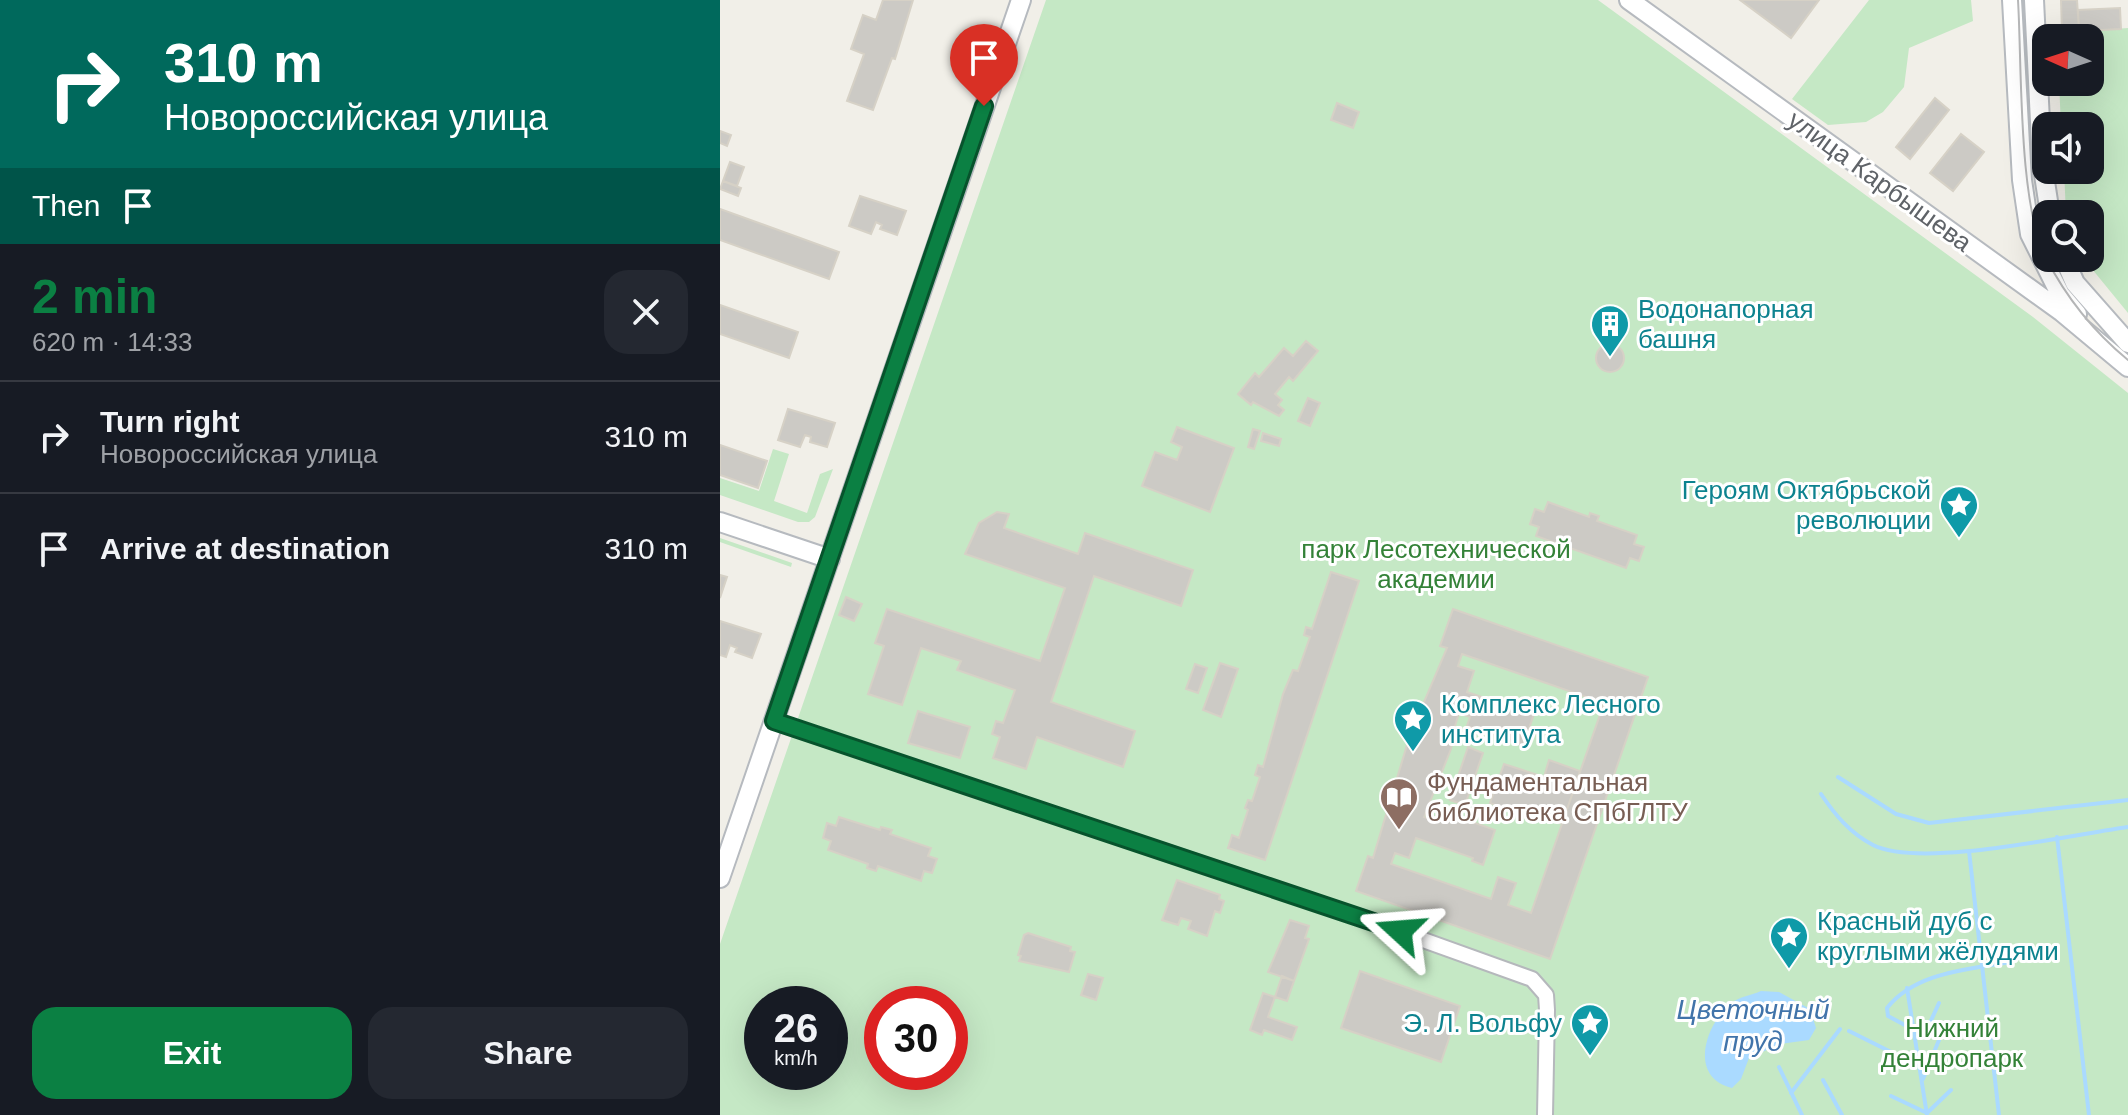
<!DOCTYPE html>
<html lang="en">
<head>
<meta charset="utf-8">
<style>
	body { margin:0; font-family:Arial,sans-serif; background:#242831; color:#f1f3f6; height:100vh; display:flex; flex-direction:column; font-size:30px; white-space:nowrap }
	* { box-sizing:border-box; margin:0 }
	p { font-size:26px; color:#9ea1a6 }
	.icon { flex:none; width:44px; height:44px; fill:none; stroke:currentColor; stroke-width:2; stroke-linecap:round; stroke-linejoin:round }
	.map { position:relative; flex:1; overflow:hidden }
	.side { display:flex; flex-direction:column; background:#171b24; width:720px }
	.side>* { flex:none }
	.guide { background:#00695c; color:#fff; overflow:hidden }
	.needle { width:52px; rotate:273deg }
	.controls { position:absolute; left:1312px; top:24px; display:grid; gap:16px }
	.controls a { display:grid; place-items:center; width:72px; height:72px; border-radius:16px; background:#171b24; box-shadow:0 8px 32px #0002; font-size:40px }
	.speed { position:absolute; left:24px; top:986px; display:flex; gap:16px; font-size:40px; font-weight:700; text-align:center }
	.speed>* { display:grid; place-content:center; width:104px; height:104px; border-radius:50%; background:#171b24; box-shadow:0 8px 32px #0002; line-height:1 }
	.speed small { font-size:20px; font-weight:400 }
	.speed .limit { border:12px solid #d22; background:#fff; color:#111 }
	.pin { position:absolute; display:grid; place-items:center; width:68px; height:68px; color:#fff; margin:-82px -34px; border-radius:50% 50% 50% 0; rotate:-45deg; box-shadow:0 0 8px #0007 }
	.pin .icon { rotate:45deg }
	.me { position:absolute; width:88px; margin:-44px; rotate:289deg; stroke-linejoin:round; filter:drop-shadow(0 0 6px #0008) }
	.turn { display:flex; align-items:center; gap:28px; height:168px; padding:0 32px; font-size:36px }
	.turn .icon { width:104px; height:104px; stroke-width:2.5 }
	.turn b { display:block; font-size:56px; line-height:68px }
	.then { display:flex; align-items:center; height:76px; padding:0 32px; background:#0003; gap:16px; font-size:30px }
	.round { display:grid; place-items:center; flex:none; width:84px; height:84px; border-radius:24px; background:#242831 }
	.headline { display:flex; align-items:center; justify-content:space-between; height:136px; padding:0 32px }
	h1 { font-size:48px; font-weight:700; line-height:60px; color:#0b8043 }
	.action { display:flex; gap:16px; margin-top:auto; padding:16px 32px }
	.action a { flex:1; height:92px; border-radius:24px; background:#0b8043; color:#fff; font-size:32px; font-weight:700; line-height:92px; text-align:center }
	.action a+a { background:#242831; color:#f1f3f6 }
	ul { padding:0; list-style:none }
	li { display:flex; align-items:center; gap:24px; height:112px; padding:0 32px; border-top:2px solid #363941 }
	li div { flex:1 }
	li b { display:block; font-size:30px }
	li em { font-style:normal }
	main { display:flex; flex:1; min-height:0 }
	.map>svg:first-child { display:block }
	.green { fill:#c5e8c5; fill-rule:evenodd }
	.water { fill:#aadaff }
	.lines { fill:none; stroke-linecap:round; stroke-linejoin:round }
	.stream { stroke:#aadaff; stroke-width:4 }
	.building { fill:#cccac5; stroke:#d6d1c6; stroke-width:2; fill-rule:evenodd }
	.street-casing { stroke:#b5b8bc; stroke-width:18 }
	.secondary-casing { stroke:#b6babf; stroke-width:22 }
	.street { stroke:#fff; stroke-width:14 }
	.secondary { stroke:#fff; stroke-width:18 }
	.tram { stroke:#b6b7b8; stroke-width:2 }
	.route-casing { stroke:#07532c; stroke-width:20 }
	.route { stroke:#0b8043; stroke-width:14 }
	.labels { text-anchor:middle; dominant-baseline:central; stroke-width:6; stroke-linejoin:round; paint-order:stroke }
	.street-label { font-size:26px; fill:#5f6368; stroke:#fff }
	.culture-label { font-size:26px; fill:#0d838f; stroke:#fff; text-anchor:start }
	.park-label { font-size:26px; fill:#348238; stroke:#fff }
	.education-label { font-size:26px; fill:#785e54; stroke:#fff; text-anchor:start }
	.water-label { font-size:28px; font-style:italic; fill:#4174aa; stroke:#fff }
</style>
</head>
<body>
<main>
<section class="side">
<div class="guide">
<div class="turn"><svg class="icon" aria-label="right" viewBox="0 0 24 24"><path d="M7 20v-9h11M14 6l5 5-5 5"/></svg><div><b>310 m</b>Новороссийская улица</div></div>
<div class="then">Then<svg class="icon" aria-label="arrive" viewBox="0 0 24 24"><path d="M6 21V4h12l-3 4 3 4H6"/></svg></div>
</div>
<div class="headline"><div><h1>2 min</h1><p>620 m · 14:33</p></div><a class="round"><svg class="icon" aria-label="close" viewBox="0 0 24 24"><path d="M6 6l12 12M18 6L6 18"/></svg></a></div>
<ul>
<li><svg class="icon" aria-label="right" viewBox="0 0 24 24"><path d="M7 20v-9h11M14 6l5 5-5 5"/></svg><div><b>Turn right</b><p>Новороссийская улица</p></div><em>310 m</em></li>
<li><svg class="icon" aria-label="arrive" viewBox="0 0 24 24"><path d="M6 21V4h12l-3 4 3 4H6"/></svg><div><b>Arrive at destination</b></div><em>310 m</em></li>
</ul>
<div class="action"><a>Exit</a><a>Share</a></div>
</section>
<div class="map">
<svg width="1408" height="1115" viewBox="0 0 1408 1115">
	<rect width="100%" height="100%" fill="#f1efe8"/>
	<path class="green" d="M326,0H878L1313,317L1408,393V1115H0V944ZM42,1004H110V1072H42ZM162,1004H230V1072H162Z
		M1149,0H1251L1253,21L1189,48L1184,87L1163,112L1146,122L1108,125L1072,99Z
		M1408,28V313L1363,258H1370V214H1346L1344,170H1370V126H1341L1339,82H1370V38H1337L1336,33Z
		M53,449L69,454L54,501L87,513L100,474L113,469L95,517L89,522H78L0,495V478L39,491Z
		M0,538L72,563L71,567L0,542Z"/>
	<path class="water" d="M1041,991L1059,992L1090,1009L1096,1028L1089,1040L1060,1044L1029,1058L1021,1079L1012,1088C968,1077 985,1025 1011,1003C1019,997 1032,995 1041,991Z"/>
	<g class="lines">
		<path class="stream" d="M1118,777L1176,814L1209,823L1408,800
			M1101,794C1115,815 1130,833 1153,845C1201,869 1350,835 1408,827
			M1337,837L1369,1115
			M1249,851L1279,1115
			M1187,988L1207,1115
			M1219,1003L1208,1027L1194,1030L1168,1016L1167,1008C1196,972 1247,970 1290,962
			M1129,1031L1199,1066
			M1059,1067L1082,1115
			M1203,1079L1219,1040
			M1103,1080L1122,1115
			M1071,1093L1120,1029
			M1171,1096L1207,1113L1231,1090"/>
	</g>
	<path class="building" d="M163,0H193L175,59L172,58L153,110L127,101L144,54L131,49L143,15L156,20Z
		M1020,0H1099L1071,38Z
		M1341,0H1357L1359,31L1342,32Z
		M1400,8L1401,29L1359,31L1358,10Z
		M1215,98L1229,110L1190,159L1176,147Z
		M617,103L639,112L633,128L611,120Z
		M0,131L11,135L7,146L0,143Z
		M1241,134L1264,152L1233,191L1210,173Z
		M10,162L24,167L17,186L3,181Z
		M3,181L21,188L18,196L0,189Z
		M140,196L186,211L177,235L160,229L162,225L156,222L151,234L129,226Z
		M0,209L119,252L109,279L0,240Z
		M0,305L78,332L69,358L0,334Z
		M586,341L598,351L573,381L569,377L555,394L562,400L558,405L564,410L559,416L533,402L531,405L518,394L535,373L539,377L564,348L573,356Z
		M876 358a14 14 0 1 1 28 0a14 14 0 1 1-28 0Z
		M588,398L600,403L590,426L578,421Z
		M68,409L115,423L107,447L90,442L91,437L85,435L80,447L58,440Z
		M457,427L514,448L490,512L422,486L435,452L457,460L462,447L451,442Z
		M533,429L540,431L534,449L528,447Z
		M543,433L561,439L559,446L541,441Z
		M0,445L47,461L38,488L0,475Z
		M828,502L869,517L870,513L879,516L877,521L917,535L914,544L924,547L919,561L910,558L906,568L816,536L819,527L810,524L815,509L824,512Z
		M277,512L289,514L284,528L358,554L365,533L473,570L461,606L374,576L331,702L415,731L403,767L317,737L306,769L273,758L280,737L272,734L276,721L283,723L295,690L237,670L241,661L201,648L182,705L148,694L164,646L155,643L167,609L320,661L345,588L245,554L259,523Z
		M611,572L639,581L545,860L508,848L512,835L519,838L528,810L525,808L528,800L532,801L540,777L535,775L538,765L543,767L563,694L573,670L578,671L590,637L584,635L586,627L592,629Z
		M0,575L7,577L0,598Z
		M126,597L142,604L134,621L119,615Z
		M733,609L928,677L830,959L636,891L648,856L653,858L690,735L727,648L720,646ZM742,654L884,703L811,913L788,905L796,883L778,877L771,899L671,864L675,853L689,858L696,838L753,858L752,861L763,865L775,830L719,810L715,820L704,817L731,749L735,726L739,713L750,717L747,726L803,746L815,711L807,708L806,712L747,692L754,671L738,666Z
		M0,621L41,634L32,658L15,652L17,648L10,645L6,657L0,655Z
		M500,663L518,669L501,717L483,710Z
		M475,664L487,668L478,693L466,689Z
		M198,711L250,727L240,758L188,743Z
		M748,747L763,753L745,805L730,800Z
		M829,760L860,771L842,824L812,814L810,817H803L770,803L784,764L824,777Z
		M119,817L160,830L161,827L172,830L170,834L211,848L208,856L217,859L212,873L204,871L201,881L158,866L156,871L147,868L148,864L108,850L111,841L103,838L107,823L116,826Z
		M457,880L500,895L499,899L504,901L500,913L495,911L487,936L468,929L471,921L461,918L458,925L442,920Z
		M570,920L589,926L585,938L589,939L574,981L548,972Z
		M308,933L351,947L350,951L355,952L349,972L299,961L301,956L298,955L304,935Z
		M640,971L740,1006L721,1062L621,1028Z
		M368,974L383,978L376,1000L361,995Z
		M562,976L574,981L567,1001L555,997Z
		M543,993L555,997L548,1017L577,1027L572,1040L544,1030L542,1035L530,1030Z"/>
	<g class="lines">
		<g class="street-casing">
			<path id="street" d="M54,721L628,913L812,979L826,995L827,1010L825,1115"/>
		</g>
		<g class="secondary-casing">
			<path id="secondary" d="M909,0L1342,312L1408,367
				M1292,0L1302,180L1310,234L1340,294L1357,314
				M1314,0L1322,162L1330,214
				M1344,258L1355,283L1408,343
				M0,522L110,559
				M0,878L301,0"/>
		</g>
		<use href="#street" class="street"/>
		<use href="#secondary" class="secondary"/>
		<path class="tram" d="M1298,0C1302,66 1298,203 1326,258
			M1326,258C1346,297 1374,332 1408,360"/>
	</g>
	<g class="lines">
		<g class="route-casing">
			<path id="route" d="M264,106L54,721L680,931"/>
		</g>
		<use href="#route" class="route"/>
	</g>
	<defs>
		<g id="building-pin" transform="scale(2)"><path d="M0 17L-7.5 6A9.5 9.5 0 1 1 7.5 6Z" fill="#0f9aa8" stroke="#fff"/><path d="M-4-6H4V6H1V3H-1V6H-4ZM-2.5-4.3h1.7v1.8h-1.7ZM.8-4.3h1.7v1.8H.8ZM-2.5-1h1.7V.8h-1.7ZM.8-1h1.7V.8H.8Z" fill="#fff"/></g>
		<g id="sight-pin" transform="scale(2)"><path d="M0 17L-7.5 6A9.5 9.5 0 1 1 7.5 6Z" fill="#0f9aa8" stroke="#fff"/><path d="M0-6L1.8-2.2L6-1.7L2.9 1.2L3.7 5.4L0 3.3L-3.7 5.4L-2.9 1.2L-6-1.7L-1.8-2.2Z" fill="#fff"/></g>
		<g id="library-pin" transform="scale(2)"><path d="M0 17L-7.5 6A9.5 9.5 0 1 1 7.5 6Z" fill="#8d6e63" stroke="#fff"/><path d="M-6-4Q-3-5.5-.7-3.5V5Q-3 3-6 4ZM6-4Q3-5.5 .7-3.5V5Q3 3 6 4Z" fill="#fff"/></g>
	</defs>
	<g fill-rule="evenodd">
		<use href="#building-pin" x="890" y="324"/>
		<use href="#sight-pin" x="1239" y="505"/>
		<use href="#sight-pin" x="693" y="719"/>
		<use href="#library-pin" x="679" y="797"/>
		<use href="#sight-pin" x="1069" y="936"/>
		<use href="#sight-pin" x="870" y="1023"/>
	</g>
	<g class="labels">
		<g class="street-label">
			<text transform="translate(1160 181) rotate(36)">улица Карбышева</text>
		</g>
		<g class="culture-label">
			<text x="918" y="309">Водонапорная<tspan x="918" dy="30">башня</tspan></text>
			<text x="1211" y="490" text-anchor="end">Героям Октябрьской<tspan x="1211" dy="30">революции</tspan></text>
			<text x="721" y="704">Комплекс Лесного<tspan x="721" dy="30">института</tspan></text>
			<text x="1097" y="921">Красный дуб с<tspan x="1097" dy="30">круглыми жёлудями</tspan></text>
			<text x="842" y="1023" text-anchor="end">Э. Л. Вольфу</text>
		</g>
		<g class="park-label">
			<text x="716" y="549">парк Лесотехнической<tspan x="716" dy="30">академии</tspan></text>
			<text x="1232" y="1028">Нижний<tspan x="1232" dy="30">дендропарк</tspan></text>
		</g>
		<g class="education-label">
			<text x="707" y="782">Фундаментальная<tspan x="707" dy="30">библиотека СПбГЛТУ</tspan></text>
		</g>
		<g class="water-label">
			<text x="1033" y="1009">Цветочный<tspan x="1033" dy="32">пруд</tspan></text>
		</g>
	</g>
</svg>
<div class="controls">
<a><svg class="needle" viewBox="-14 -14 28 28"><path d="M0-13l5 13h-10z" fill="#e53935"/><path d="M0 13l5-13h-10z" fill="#9ea1a6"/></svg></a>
<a><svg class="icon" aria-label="sound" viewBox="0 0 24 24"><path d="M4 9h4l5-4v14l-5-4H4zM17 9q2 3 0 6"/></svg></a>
<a><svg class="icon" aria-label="search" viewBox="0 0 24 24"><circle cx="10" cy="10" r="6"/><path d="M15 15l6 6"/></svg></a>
</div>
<div class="speed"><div>26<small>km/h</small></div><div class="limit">30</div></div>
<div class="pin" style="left:264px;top:106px;background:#d93025"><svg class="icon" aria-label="arrive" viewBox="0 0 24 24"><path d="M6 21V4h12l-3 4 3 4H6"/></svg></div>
<svg class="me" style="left:680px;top:931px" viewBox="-20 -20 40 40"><path d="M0-17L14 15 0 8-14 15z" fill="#0b8043" stroke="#fff" stroke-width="4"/></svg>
</div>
</main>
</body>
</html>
